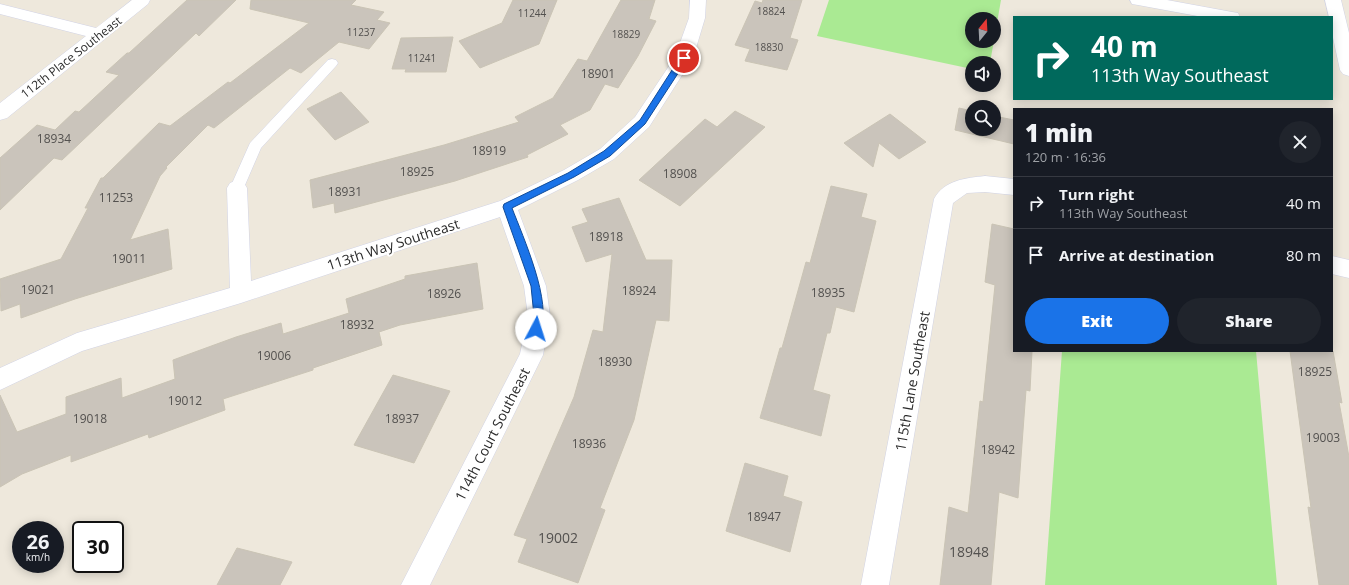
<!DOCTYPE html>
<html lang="en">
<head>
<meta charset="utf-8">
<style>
	body { margin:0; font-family:"Open Sans",sans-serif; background:#20242c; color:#f1f3f6; height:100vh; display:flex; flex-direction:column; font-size:15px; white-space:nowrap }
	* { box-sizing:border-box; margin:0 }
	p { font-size:13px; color:#9ea1a6 }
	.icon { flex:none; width:22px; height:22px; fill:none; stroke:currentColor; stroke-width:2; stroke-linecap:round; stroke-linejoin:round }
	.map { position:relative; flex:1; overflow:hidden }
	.sheet { position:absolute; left:1013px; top:108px; width:320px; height:244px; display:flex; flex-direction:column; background:#171b24; border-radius:0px; box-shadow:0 2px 10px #0003 }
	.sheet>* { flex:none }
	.guide { position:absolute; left:1013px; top:16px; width:320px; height:84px; border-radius:0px; box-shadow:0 2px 10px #0003; background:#00695c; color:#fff; overflow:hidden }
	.needle { width:26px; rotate:18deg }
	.fabs { position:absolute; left:965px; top:12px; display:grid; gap:8px }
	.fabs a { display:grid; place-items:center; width:36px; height:36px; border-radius:50%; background:#171b24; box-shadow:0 2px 10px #0003; font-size:20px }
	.speed { position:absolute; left:12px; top:521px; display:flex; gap:8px; font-size:20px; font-weight:700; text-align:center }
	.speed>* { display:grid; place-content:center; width:52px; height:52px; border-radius:50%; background:#171b24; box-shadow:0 2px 10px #0003; line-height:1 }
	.speed small { font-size:10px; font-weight:400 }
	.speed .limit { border:2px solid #111; border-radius:6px; background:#fff; color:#111 }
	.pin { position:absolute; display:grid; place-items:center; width:34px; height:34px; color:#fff; margin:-17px; border:2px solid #fff; border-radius:50%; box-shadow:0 1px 4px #0007 }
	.me { position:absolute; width:44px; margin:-22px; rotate:5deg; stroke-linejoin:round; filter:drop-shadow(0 0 3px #0008) }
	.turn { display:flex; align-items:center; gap:14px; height:84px; padding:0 12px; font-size:18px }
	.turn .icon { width:52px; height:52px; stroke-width:2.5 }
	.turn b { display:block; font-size:28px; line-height:34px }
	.round { display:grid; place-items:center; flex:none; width:42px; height:42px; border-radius:21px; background:#20242c }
	.overview { display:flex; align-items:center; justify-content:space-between; height:68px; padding:0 12px }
	h1 { font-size:24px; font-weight:800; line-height:30px }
	.cta { display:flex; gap:8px; margin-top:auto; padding:8px 12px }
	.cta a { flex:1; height:46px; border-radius:24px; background:#1a73e8; color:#fff; font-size:16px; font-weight:800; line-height:46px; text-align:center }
	.cta a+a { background:#20242c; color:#f1f3f6 }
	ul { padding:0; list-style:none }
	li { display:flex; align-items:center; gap:12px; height:52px; padding:0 12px; border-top:1px solid #363941 }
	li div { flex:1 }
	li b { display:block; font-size:15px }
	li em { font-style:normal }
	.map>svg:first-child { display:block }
	.green { fill:#aaea93; fill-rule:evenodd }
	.building { fill:#cac4bb; stroke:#cac4b5 }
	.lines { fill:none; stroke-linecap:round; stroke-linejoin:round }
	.service-casing { stroke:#d1d3e5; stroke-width:1 }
	.minor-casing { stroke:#d1d3e5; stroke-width:1 }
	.tertiary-casing { stroke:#d1d3e5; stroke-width:1 }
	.service { fill:#fff; fill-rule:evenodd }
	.minor { fill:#fff; fill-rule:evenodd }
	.tertiary { fill:#fff; fill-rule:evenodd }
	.route { fill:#1a73e8; stroke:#114b97 }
	.labels { text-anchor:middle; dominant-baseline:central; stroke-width:4; stroke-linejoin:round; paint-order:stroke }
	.far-number-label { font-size:10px; fill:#53514f }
	.far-street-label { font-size:12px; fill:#2b2b2b; stroke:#fff }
	.number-label { font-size:12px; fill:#53514f }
	.street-label { font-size:14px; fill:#2b2b2b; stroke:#fff }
	.near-number-label { font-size:14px; fill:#53514f }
</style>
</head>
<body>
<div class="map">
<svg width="1349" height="585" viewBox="0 0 1349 585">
	<rect width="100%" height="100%" fill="#eee8dc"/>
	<path class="green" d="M829,0H1001L990,63H972V69L817,36ZM972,19H994V41H972Z
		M1062,351H1256L1277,585H1045Z"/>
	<path class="building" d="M187,0H236L199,36L196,33L62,160L54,158L0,210V158L37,125L55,130L75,111L79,112L119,75L106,72L127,53H129Z
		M251,0H356L351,5L384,12L377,20L390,23L369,49L339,42L301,73L290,68L214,128L208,125L166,167L167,168L160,176L130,240L168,229L172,269L75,299L21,318L20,304L1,311L0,279L61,259L88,208H85L101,178H103L159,123L170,126L228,82L230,83L309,23L250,9Z
		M513,0H557L539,44L480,68L459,41L502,23Z
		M621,0H655L649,19L656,21L638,56L618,88L605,84L590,110L560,125L568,134L527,155L528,157L455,181L335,213L334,203L313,208L310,180L444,145L519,122L515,117L553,98L578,59L587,61Z
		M763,0H802L790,38L798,40L787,70L745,61L750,49L735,45L755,1L762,3Z
		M453,37L446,72H405L406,69H392L401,38Z
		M341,92L369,122L335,140L307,109Z
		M959,108L972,111V129H994V116L1014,120V144L955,130Z
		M735,111L765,127L680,206L639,180L705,119L717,127Z
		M890,114L926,142L899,159L879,143L873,167L844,143Z
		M831,186L867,194L861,217L876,221L854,312L836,307L830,333H827L813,390L830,395L821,436L760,418L780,348H782L806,262L810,263Z
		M619,198L646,260H672L669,321L656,320L634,420L600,508L605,510L578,583L518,562L527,539L514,535L574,397L593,330L603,332L612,254L586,262L572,227L588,222L582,209Z
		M992,224L1014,229V351H1032L1030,391L1026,390L1018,498L999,492L991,585H940L949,507L968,513L980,401L983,402L995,285L985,282Z
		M477,263L483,309L400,325L379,332L382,345L313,368V370L223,399L225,410L149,438L148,434L71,462V455L22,474L0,487V395L17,432L66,414V397L121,378L122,398L175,379L173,360L236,337L281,323L283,334L349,313L346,299L405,279V276Z
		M1290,351H1333L1342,403L1339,402L1349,457V585H1319L1308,507L1311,508Z
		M393,375L450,391L414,463L354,445Z
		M745,463L788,476L783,496L802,502L790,552L726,531Z
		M237,548L292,562L280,585H217Z"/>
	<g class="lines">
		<g class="service-casing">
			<path id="service" d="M332,59L336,60L338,63L336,66L261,148L242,192L237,193L232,192L230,188L250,143L328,60Z"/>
		</g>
		<g class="minor-casing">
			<path id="minor" d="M132,0H150L148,4L7,118L0,120V103L86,36L0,14V4L96,28Z
				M690,0H706L705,18L693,58L649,127L614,159L578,180L518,210L546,286L550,316L543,355L430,585H401L520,354L528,316L524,286L500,217L241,303L82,351L0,390V368L77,333L230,288L227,188L230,183L237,180L244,183L247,188L251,281L500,201L564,170L600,149L635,117L675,57L689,18Z
				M1130,0H1167L1232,12L1238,13L1240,17H1203L1138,5L1132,4Z
				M985,176L1014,179V195L985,192L967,193L953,203L889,585H861L934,199C944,180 966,178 985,176Z
				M1332,256L1349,260V278L1332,274Z"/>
		</g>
		<g class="tertiary-casing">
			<path id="tertiary" d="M1325,0H1341L1349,33V76L1343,74L1340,70L1332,33V17H1329Z"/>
		</g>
		<use href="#service" class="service"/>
		<use href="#minor" class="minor"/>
		<use href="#tertiary" class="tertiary"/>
	</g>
	<path class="route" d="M681,56H687L688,58L645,124L610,156L574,177L512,208C523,237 553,303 540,332H533L532,329L534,316L531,286L503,207L504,204L568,173L604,151L640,120Z"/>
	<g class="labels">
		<g class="far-number-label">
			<text x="771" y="11">18824</text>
			<text x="532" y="13">11244</text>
			<text x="361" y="32">11237</text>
			<text x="626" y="34">18829</text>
			<text x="769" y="47">18830</text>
			<text x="422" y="58">11241</text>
		</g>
		<g class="far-street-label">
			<text transform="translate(71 57) rotate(-38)">112th Place Southeast</text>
		</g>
		<g class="number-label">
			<text x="598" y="73">18901</text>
			<text x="54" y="138">18934</text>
			<text x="489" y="150">18919</text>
			<text x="417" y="171">18925</text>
			<text x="680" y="173">18908</text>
			<text x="345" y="191">18931</text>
			<text x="116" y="197">11253</text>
			<text x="606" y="236">18918</text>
			<text x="129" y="258">19011</text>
			<text x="38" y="289">19021</text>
			<text x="639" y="290">18924</text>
			<text x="828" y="292">18935</text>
			<text x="444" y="293">18926</text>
			<text x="357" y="324">18932</text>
			<text x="274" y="355">19006</text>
			<text x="615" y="361">18930</text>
			<text x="1315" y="371">18925</text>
			<text x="185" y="400">19012</text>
			<text x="90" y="418">19018</text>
			<text x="402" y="418">18937</text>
			<text x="1323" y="437">19003</text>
			<text x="589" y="443">18936</text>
			<text x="998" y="449">18942</text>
			<text x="764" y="516">18947</text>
		</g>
		<g class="street-label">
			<text transform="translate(393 244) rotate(-18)">113th Way Southeast</text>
			<text transform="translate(912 381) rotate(-80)">115th Lane Southeast</text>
			<text transform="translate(492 434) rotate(-63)">114th Court Southeast</text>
		</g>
		<g class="near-number-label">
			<text x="558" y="537">19002</text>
			<text x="969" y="551">18948</text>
		</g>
	</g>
</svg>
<div class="fabs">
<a><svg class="needle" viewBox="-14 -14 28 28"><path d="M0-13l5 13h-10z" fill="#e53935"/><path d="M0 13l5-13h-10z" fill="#9ea1a6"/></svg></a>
<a><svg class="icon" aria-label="sound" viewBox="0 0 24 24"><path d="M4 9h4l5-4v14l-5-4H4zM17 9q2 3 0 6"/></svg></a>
<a><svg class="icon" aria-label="search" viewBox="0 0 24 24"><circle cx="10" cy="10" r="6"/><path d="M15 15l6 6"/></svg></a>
</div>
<div class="speed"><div>26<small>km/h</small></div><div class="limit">30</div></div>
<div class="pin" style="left:684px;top:58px;background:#d93025"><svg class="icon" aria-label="arrive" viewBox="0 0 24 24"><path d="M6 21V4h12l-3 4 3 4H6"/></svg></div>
<svg class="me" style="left:536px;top:329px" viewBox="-20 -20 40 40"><circle r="19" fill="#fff"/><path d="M0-13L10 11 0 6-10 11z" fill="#1a73e8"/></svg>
<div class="guide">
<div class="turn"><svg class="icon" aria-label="right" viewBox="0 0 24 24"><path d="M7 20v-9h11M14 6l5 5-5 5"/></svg><div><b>40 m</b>113th Way Southeast</div></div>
</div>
<section class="sheet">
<div class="overview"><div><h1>1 min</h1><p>120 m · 16:36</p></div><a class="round"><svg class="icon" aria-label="close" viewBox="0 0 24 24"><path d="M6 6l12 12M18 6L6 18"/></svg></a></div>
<ul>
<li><svg class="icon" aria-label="right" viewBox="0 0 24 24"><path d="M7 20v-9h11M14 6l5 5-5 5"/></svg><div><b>Turn right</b><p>113th Way Southeast</p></div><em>40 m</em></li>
<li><svg class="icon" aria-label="arrive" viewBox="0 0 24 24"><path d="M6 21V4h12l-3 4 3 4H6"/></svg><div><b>Arrive at destination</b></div><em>80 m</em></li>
</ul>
<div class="cta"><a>Exit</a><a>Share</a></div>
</section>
</div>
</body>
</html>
